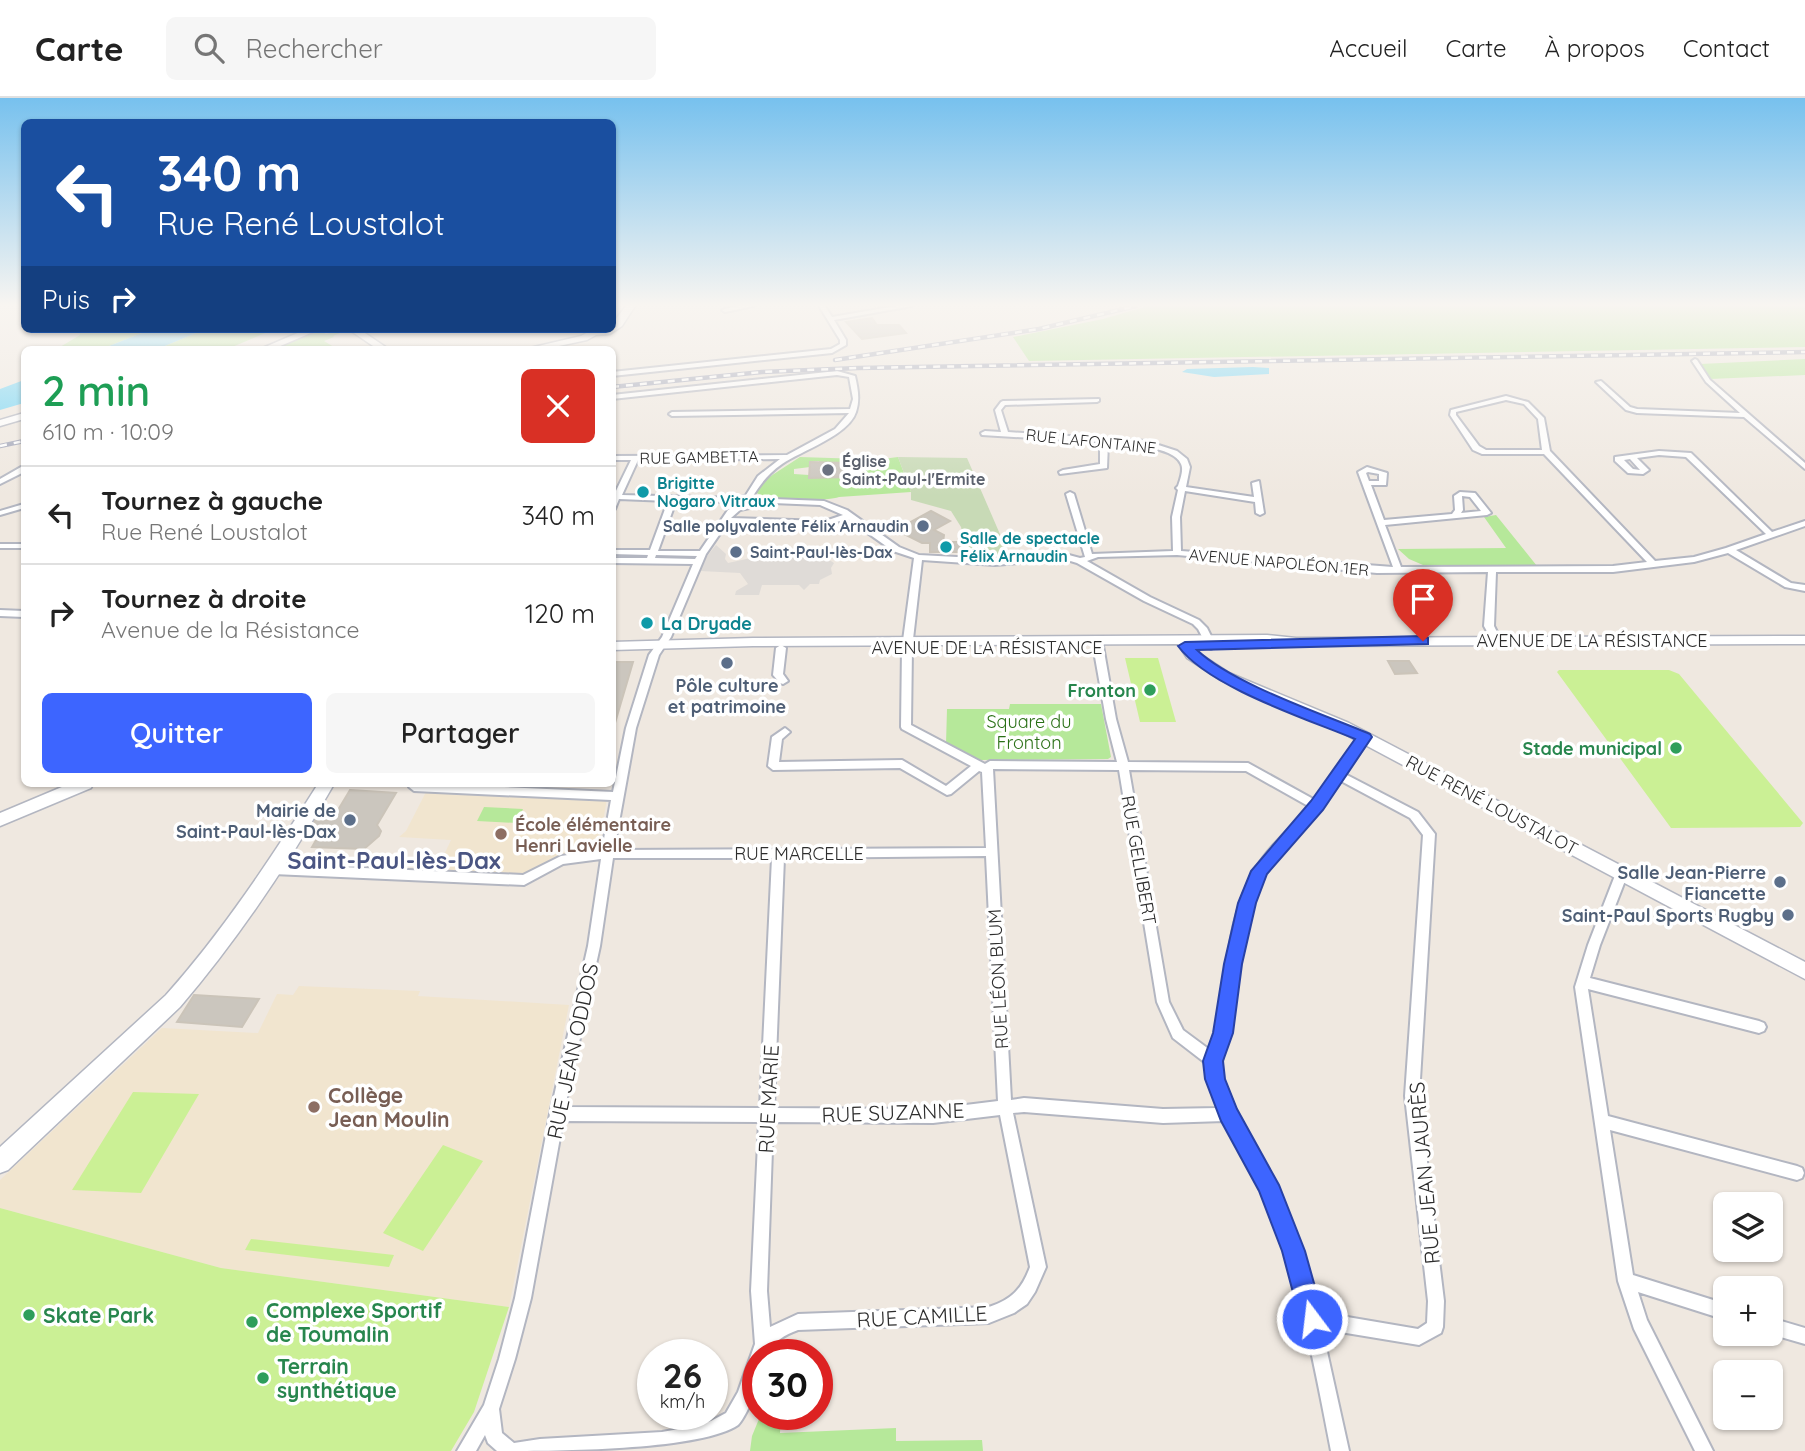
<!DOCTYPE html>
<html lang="fr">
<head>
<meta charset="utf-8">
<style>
	body { margin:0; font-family:Quicksand,sans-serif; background:#f6f6f6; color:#222; height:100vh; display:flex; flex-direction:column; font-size:26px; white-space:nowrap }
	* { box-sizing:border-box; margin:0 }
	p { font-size:23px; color:#767676 }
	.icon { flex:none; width:38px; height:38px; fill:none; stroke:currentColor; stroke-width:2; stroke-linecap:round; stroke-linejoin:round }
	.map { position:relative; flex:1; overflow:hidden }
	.side { position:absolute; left:21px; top:248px; width:595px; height:441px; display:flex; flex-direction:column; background:#fff; border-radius:10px; box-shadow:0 2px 5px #0004 }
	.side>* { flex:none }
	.banner { position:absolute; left:21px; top:21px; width:595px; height:214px; border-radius:10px; box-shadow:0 2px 5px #0004; background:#1a4fa0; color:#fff; overflow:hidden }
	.controls { position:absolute; left:1713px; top:1094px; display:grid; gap:14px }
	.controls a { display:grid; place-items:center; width:70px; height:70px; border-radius:10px; background:#fff; box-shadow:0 2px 5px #0004; font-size:35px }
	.speed { position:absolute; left:637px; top:1241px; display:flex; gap:14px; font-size:35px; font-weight:700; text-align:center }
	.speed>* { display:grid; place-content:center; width:91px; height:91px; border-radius:50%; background:#fff; box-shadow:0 2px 5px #0004; line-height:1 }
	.speed small { font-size:18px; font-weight:400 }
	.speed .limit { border:10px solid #d22; background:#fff; color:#111 }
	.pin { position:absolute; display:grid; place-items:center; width:60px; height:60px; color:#fff; margin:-72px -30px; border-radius:50% 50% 50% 0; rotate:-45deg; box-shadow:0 0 7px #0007 }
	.pin .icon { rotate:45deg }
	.me { position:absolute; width:77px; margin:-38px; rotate:345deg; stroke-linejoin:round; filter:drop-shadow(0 0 5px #0008) }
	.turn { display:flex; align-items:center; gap:24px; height:147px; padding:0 21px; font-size:32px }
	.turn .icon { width:91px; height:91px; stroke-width:2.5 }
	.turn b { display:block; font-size:49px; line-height:60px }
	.then { display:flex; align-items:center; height:66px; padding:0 21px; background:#0003; gap:14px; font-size:26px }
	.round { display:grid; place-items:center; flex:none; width:74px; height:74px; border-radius:10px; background:#f6f6f6 }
	.summary { display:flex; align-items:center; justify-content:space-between; height:119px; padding:0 21px }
	h1 { font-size:42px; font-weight:600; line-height:52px; color:#1e9e55 }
	.primary-button { display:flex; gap:14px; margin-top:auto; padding:14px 21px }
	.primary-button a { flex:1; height:80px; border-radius:10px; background:#3d65ff; color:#fff; font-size:28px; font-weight:600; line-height:80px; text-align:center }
	.primary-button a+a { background:#f6f6f6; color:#222 }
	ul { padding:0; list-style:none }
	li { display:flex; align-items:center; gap:21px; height:98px; padding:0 21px; border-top:2px solid #e0e0e0 }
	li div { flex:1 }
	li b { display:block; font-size:26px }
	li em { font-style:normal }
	header { display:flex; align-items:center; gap:42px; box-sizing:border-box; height:98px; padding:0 35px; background:#fff; border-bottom:2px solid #e0e0e0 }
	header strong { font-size:33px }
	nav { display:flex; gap:38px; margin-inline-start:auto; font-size:24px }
	.search { width:490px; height:63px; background:#f6f6f6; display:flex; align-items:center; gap:18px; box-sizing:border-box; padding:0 24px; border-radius:10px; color:#767676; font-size:26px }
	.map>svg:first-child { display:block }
	.education { fill:#f1e5cf }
	.green { fill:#b6e89a; fill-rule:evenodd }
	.cemetery { fill:#c8dab6 }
	.pitch { fill:#cbf095 }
	.plaza { fill:#dfdbd7 }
	.water { fill:#6ed4f6 }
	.building { fill:#cbc6be; stroke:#cbc4b9; stroke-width:2 }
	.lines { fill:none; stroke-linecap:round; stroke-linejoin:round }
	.street-casing { stroke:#b3b6c1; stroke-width:4 }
	.secondary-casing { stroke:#b3b6c1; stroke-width:3 }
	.street { fill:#fff; fill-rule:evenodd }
	.secondary { fill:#fff; fill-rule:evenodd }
	.rail-casing { stroke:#a1a5b8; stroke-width:4.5 }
	.rail { stroke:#fff; stroke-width:2.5; stroke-dasharray:7; stroke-linecap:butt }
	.route { fill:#3d65ff; stroke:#2842a6; stroke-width:2 }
	.worship-dot { fill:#6b7280; stroke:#fff; stroke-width:2.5 }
	.culture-dot { fill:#0f9aa8; stroke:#fff; stroke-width:2.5 }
	.service-dot { fill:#5c6f8a; stroke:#fff; stroke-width:2.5 }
	.leisure-dot { fill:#2e9e5b; stroke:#fff; stroke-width:2.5 }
	.education-dot { fill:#8d6e63; stroke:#fff; stroke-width:2.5 }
	.labels { text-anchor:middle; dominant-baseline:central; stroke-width:7; stroke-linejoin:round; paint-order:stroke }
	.far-street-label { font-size:16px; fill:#2d2d2d; stroke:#fff }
	.far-worship-label { font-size:16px; font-weight:bold; fill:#5b616d; stroke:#fff; text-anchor:start }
	.far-culture-label { font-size:16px; font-weight:bold; fill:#0d838f; stroke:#fff; text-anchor:start }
	.far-service-label { font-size:16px; font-weight:bold; fill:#4e5e75; stroke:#fff; text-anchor:end }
	.culture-label { font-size:18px; font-weight:bold; fill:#0d838f; stroke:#fff; text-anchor:start }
	.street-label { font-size:18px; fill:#2d2d2d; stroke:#fff }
	.service-label { font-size:18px; font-weight:bold; fill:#4e5e75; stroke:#fff; text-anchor:end }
	.leisure-label { font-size:18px; font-weight:bold; fill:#27864d; stroke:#fff; text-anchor:end }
	.park-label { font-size:18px; fill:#2b7117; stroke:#fff }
	.education-label { font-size:18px; font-weight:bold; fill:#785e54; stroke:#fff; text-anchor:start }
	.near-street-label { font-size:21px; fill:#2d2d2d; stroke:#fff }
	.near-education-label { font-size:21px; font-weight:bold; fill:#785e54; stroke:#fff; text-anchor:start }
	.near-leisure-label { font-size:21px; font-weight:bold; fill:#27864d; stroke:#fff; text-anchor:start }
	.district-label { font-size:24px; font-weight:bold; fill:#4a5582; stroke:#fff }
</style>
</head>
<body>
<header>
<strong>Carte</strong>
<div class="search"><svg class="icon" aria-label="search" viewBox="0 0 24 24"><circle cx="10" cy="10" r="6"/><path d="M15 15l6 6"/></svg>Rechercher</div>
<nav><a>Accueil</a><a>Carte</a><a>À propos</a><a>Contact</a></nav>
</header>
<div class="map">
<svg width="1805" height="1353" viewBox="0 0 1805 1353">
	<rect width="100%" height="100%" fill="#efe8e0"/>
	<path class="education" d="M427,692L607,700L599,749L595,753L531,777L435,776L451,742L399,739L406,733Z
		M299,888L420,893L418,898L569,907L509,1209L221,1170L0,1110V1082L162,930L258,935L277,896L293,897Z"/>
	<path class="green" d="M1148,208H1805V249L1029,263L1013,239L1103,221Z
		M71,231H152L99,252H55L80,237V234Z
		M206,231H275L225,252H155Z
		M320,232L326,236L339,233L340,235L333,238L334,239L324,243L339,252H271Z
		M1805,261V277L1710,281L1700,266Z
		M800,359L862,361L866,363L898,359L911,394L839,399C825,404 766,403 755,394L757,387ZM819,363L820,366L863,368L864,375L809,380V377L794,376V371L810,369V364Z
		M1496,417L1537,468L1430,470L1409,461L1398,451L1506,450L1484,419Z
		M1010,606H1101L1111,659L1108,661L977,662L946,646L947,611H1009Z
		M484,709L523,711L517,725L477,723Z
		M761,1316H781L780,1335L896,1330V1343L982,1342L983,1353H750L752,1338Z"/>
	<path class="cemetery" d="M898,359L967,360L1009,457L967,456L961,429L951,413L911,402V394Z"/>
	<path class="pitch" d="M1125,560H1158L1176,624H1140Z
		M1559,572H1669L1679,576L1803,725L1800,729L1671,730L1557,574Z
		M133,994L199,996L141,1095L72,1092Z
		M443,1047L483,1063L423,1153L383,1135Z
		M0,1110L221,1170L509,1209L474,1314L451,1353H0Z
		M251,1141L394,1157L389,1169L245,1152Z"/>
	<path class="plaza" d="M716,447L726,456L725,461L728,465L760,458L769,452H790L801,455L817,454L834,465L831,470L832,476L820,482L819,486H810L804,492L799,487H762L759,497H735L736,493L748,486L740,475L700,473L704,462Z"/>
	<path class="water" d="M152,231H206L155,252H99Z
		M1253,269L1269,270V276L1214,279L1182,274L1187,271Z
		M24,282V305L0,312V291Z"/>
	<path class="building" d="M872,220L877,227H899L906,235L862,241L846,224Z
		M810,364L848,365V379L809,380Z
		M931,413L950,423L934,432L944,437L943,444H961L962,454H930V445H922L896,432Z
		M1388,563H1409L1417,575L1395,576Z
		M615,564H633L615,625H612V572Z
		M350,692L396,695L377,727L381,733L379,738L364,751L312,749L319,737L313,736L316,732H310L316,721L332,722Z
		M194,897L259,901L242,929L177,924Z"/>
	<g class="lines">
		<g class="street-casing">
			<path id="street" d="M737,208H754L725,214L722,212Z
				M819,208H825L832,219L896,208H912L834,222L846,242V247L832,255L612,278V274L831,251L840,246V242Z
				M1695,261L1697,262L1710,282L1805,365V371L1744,319L1637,315L1626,312L1596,284L1601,283L1630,309L1637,311L1740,315L1706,284L1692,263Z
				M837,273L855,278C858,291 860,302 856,314C849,337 801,353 782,366C769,375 761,385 753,398L759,400L760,404L773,401L824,403L847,412L899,449L919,457L995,461L1065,456L1080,460L1085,459L1066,396L1070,394L1074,396L1092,456L1173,453L1172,419L1178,392L1176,390L1178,388C1180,382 1184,372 1181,366C1174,348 1124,346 1108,345L1107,370L1060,376L1059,374L1063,372L1100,366V344L982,337L981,335L985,333L1001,334L995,312L1001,304L1003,303L1099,301V303L1097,304L1005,307L1001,312L1008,334L1146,343L1177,353L1187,361L1190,369L1186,389L1254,399L1252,385L1259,383L1264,415L1260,417L1256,415L1255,404L1185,393L1180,419L1181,453L1393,469L1358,374L1367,369L1387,375L1386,387H1371L1384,422L1452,416L1455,412L1454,398L1460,394L1475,395L1491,415L1487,417L1385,427L1401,469L1613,468L1647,464L1544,356H1482L1473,352L1450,317L1451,312L1506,298L1528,304L1544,320L1550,353L1655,463L1694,459L1726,450L1766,436L1686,359L1659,357L1637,360L1649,372L1643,376L1628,375L1615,363V359L1659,353L1691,355L1772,434L1805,423V428L1736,452L1791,485L1805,487V493L1785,489L1728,455L1694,464L1613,474H1496L1494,528L1501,542L1496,545L1493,544L1484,528L1488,474L1377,475L1177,457L1098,459L1087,463L1150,499L1199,522L1207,530L1216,548L1211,551L1208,550L1198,531L1193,526L1144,503L1077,465L1064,461L995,467L922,462L912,550L911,627L985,666L990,663L1117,664L1106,621L1092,542L1097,539L1102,542L1116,621L1128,664L1248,665L1315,702L1355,646L1361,637L1365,636L1370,640L1345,676L1418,714L1435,736L1419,998L1444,1203L1443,1229L1441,1235L1419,1247L1322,1231L1349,1353H1331C1314,1265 1298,1176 1263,1093C1253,1068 1237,1047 1224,1023L1163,1025L1024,1014L1013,1015L1046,1169L1035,1194L1027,1206L1014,1215L989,1225L798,1232C784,1237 775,1243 767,1256H758C758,1265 759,1275 758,1283C757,1293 745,1320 738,1327C700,1353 550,1353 497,1353L488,1345L485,1337L476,1353H457L484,1307L499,1261L515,1200L550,1016L588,848L601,761L563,766L524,787L273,776L269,774L267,771L269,768L273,766L523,777L561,758L602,752L611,702L414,693L409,689L411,686H435L613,694L626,630L649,557L662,539L693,466L612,465V460H647L648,457L612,456V452H650L668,403L619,401L615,411H612V397H614L631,362H612V358L787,357L835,331L849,315L672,318L669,316L672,314L850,311L853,301L849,279L837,277L612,301V297ZM1506,302L1524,306L1538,321L1542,352H1486L1479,348L1456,317V314ZM780,361L758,378L746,397L739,400L622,397L638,362ZM1630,361L1640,372L1633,371L1624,362ZM1368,374L1379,376V383H1369L1366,375ZM1462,398L1470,399L1481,413L1461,415L1463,412ZM749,402L752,403V405L744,407L741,405ZM676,403L732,404L735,408L728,412L700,453H658ZM773,405L820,407L843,417L825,423L731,420L740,412ZM848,421L893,453L914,460L902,550L901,629L902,631L971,668L946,688L902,662L779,664L782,641L790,634L785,630L772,639L768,668L773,672L900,670L947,697L951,696L979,673L982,674L986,750L614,752L636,630L659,557L671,539L706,456L728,424L825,427ZM656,457L697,458L695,461L655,460ZM993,671L1119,672L1157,904L1173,940L1208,967L1212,993L1218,1010L1163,1011L1024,1000L1011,1002ZM1129,672L1246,673L1310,709C1292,729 1270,747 1256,770C1229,813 1228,867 1220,916C1218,928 1213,940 1210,952L1183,932L1169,904ZM1341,683L1410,720L1423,737L1405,998L1428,1203L1427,1225L1418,1231L1318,1214C1305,1165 1290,1114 1267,1069C1253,1042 1232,1018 1224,989C1217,960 1228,944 1233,917C1240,871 1240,818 1264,777C1275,757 1293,742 1309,725C1321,712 1331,697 1341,683ZM986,758L998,1003L933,1011L774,1010L784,760ZM613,760H772L760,1010L565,1009L600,848ZM1000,1017L1030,1169C1022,1191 1011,1202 989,1209L798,1216L770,1229L767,1193L773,1024L933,1025ZM563,1023L759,1024L751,1193L755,1246L738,1294L726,1315L711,1323L690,1329L662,1334L540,1341L514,1345L502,1335L499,1311L515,1261L531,1200Z
				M21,369H24V374L0,386V381Z
				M24,406V410L0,417V413Z
				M0,446H24V450H0Z
				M0,512L24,513V519L0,518Z
				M781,547L786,550L783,576L788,583L783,586L780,585L773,577L776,550Z
				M1622,770L1626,772L1628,775L1600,847L1590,880L1759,923L1764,925L1766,929L1764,933L1759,935L1588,891L1608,1018L1797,1068L1802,1070L1804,1075L1802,1080L1797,1082L1610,1032L1633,1177L1726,1206V1222L1638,1194L1647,1222L1713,1353H1695L1634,1231L1618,1183L1575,889L1588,847L1616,775L1618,772Z
				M1771,1220L1805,1230V1246L1770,1236Z"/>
		</g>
		<g class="secondary-casing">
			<path id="secondary" d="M626,208H635L622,228L610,236L596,237L587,242L540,252H521L581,238L594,231H612V226Z
				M307,231H320L271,252H258Z
				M348,231H359L390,252H379Z
				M24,315V321L0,328V322Z
				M1267,537L1296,540L1805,538V546L1296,548L1267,545L1192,546L1197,554L1229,575L1349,625L1805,864V881L1339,633L1219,581L1187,560L1178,546L753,548L612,552V544L753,540Z
				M69,686H93L91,690L0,728V715Z
				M318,686H334C289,765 239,840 180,909L8,1072L0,1075V1049L166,897C224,832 271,760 318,686Z"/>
		</g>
		<use href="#street" class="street"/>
		<use href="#secondary" class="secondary"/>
		<g class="rail-casing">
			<path id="rail" d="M835,262L1039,231L1136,208
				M612,289L762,274L858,270L1805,254
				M0,348L24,343"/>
		</g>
		<use href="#rail" class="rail"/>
	</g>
	<linearGradient id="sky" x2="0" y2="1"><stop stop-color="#77c1ee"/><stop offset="0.52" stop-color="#f8f5f1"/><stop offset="1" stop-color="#f8f5f1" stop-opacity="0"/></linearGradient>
	<rect width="1805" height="398" fill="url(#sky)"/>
	<path class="route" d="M1423,538L1428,540V546L1197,552C1233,586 1323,616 1370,636L1372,639L1323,712L1267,776L1256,805L1242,866L1233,935L1223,963L1225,981L1237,1011L1279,1087L1305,1153L1324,1221L1320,1229L1312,1233L1303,1229L1300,1221L1282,1153L1259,1093L1221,1023L1205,981L1203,963L1213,935L1224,866L1238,805L1251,773L1311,703L1355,641C1307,621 1208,589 1178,548L1185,544Z"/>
	<circle class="worship-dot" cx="828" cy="372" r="7"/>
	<g class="culture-dot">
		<circle cx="643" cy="394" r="7"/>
		<circle cx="946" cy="449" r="7"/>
		<circle cx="647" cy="525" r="7"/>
	</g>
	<g class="service-dot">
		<circle cx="923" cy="428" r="7"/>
		<circle cx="736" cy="454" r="7"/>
		<circle cx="727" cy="565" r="7"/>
		<circle cx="350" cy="722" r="7"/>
		<circle cx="1780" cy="784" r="7"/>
		<circle cx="1788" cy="817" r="7"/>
	</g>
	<g class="leisure-dot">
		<circle cx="1150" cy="592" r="7"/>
		<circle cx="1676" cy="650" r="7"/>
		<circle cx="29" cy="1217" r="7"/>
		<circle cx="252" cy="1224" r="7"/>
		<circle cx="263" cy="1280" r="7"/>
	</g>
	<g class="education-dot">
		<circle cx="501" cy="736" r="7"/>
		<circle cx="314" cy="1009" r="7"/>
	</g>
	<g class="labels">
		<g class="far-street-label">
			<text transform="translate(1091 343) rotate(6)">RUE LAFONTAINE</text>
			<text transform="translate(699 359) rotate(-1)">RUE GAMBETTA</text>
			<text transform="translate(1279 464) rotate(5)">AVENUE NAPOLÉON 1ER</text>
		</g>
		<g class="far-worship-label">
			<text x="842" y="363">Église<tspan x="842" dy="18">Saint-Paul-l'Ermite</tspan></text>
		</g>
		<g class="far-culture-label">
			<text x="657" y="385">Brigitte<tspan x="657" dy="18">Nogaro Vitraux</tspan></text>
			<text x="960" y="440">Salle de spectacle<tspan x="960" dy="18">Félix Arnaudin</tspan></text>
		</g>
		<g class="far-service-label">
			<text x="909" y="428">Salle polyvalente Félix Arnaudin</text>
			<text x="750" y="454" text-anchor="start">Saint-Paul-lès-Dax</text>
		</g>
		<g class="culture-label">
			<text x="661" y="525">La Dryade</text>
		</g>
		<g class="street-label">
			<text x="1592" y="542">AVENUE DE LA RÉSISTANCE</text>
			<text x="987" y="549">AVENUE DE LA RÉSISTANCE</text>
			<text transform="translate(1492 707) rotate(28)">RUE RENÉ LOUSTALOT</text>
			<text x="799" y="755">RUE MARCELLE</text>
			<text transform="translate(1139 762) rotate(80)">RUE GELLIBERT</text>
			<text transform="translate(998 881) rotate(-93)">RUE LÉON BLUM</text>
		</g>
		<g class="service-label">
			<text x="727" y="587" text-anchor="middle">Pôle culture<tspan x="727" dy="21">et patrimoine</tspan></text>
			<text x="336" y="712">Mairie de<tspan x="336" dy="21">Saint-Paul-lès-Dax</tspan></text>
			<text x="1766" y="774">Salle Jean-Pierre<tspan x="1766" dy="21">Fiancette</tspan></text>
			<text x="1774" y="817">Saint-Paul Sports Rugby</text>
		</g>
		<g class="leisure-label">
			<text x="1136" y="592">Fronton</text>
			<text x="1662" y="650">Stade municipal</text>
		</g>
		<g class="park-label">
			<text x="1029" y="623">Square du<tspan x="1029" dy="21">Fronton</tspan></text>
		</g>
		<g class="education-label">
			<text x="515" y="726">École élémentaire<tspan x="515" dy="21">Henri Lavielle</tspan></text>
		</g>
		<g class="near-street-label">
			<text transform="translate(572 953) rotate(-78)">RUE JEAN ODDOS</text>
			<text transform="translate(768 1001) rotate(-87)">RUE MARIE</text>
			<text transform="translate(893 1014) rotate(-2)">RUE SUZANNE</text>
			<text transform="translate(1424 1075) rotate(-95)">RUE JEAN JAURÈS</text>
			<text transform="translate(922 1218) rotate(-3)">RUE CAMILLE</text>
		</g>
		<g class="near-education-label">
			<text x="328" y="997">Collège<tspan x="328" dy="24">Jean Moulin</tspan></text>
		</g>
		<g class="near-leisure-label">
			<text x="266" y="1212">Complexe Sportif<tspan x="266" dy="24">de Toumalin</tspan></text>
			<text x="43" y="1217">Skate Park</text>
			<text x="277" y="1268">Terrain<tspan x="277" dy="24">synthétique</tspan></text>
		</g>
		<g class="district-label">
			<text x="394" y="762">Saint-Paul-lès-Dax</text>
		</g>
	</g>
</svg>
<div class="controls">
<a><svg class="icon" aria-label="layers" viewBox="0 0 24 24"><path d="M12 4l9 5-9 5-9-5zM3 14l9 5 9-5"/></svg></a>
<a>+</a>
<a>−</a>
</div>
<div class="speed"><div>26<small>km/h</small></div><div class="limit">30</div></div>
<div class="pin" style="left:1423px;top:543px;background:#d93025"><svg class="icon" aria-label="arrive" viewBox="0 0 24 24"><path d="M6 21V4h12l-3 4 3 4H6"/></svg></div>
<svg class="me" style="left:1312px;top:1221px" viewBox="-20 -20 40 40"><circle r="17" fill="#3d65ff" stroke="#fff" stroke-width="3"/><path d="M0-11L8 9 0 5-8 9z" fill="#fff"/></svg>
<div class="banner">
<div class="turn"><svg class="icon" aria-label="left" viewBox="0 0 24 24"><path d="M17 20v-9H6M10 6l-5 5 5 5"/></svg><div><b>340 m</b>Rue René Loustalot</div></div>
<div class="then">Puis<svg class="icon" aria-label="right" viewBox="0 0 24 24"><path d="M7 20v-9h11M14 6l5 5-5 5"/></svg></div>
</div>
<section class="side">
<div class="summary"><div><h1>2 min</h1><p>610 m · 10:09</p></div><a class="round" style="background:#d93025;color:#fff"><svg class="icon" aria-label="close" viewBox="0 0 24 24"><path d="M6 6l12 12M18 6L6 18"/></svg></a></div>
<ul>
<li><svg class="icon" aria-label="left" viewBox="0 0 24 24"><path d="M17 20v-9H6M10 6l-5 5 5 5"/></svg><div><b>Tournez à gauche</b><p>Rue René Loustalot</p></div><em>340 m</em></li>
<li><svg class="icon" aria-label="right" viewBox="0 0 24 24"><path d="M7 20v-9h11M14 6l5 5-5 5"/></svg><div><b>Tournez à droite</b><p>Avenue de la Résistance</p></div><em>120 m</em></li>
</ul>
<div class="primary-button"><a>Quitter</a><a>Partager</a></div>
</section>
</div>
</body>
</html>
